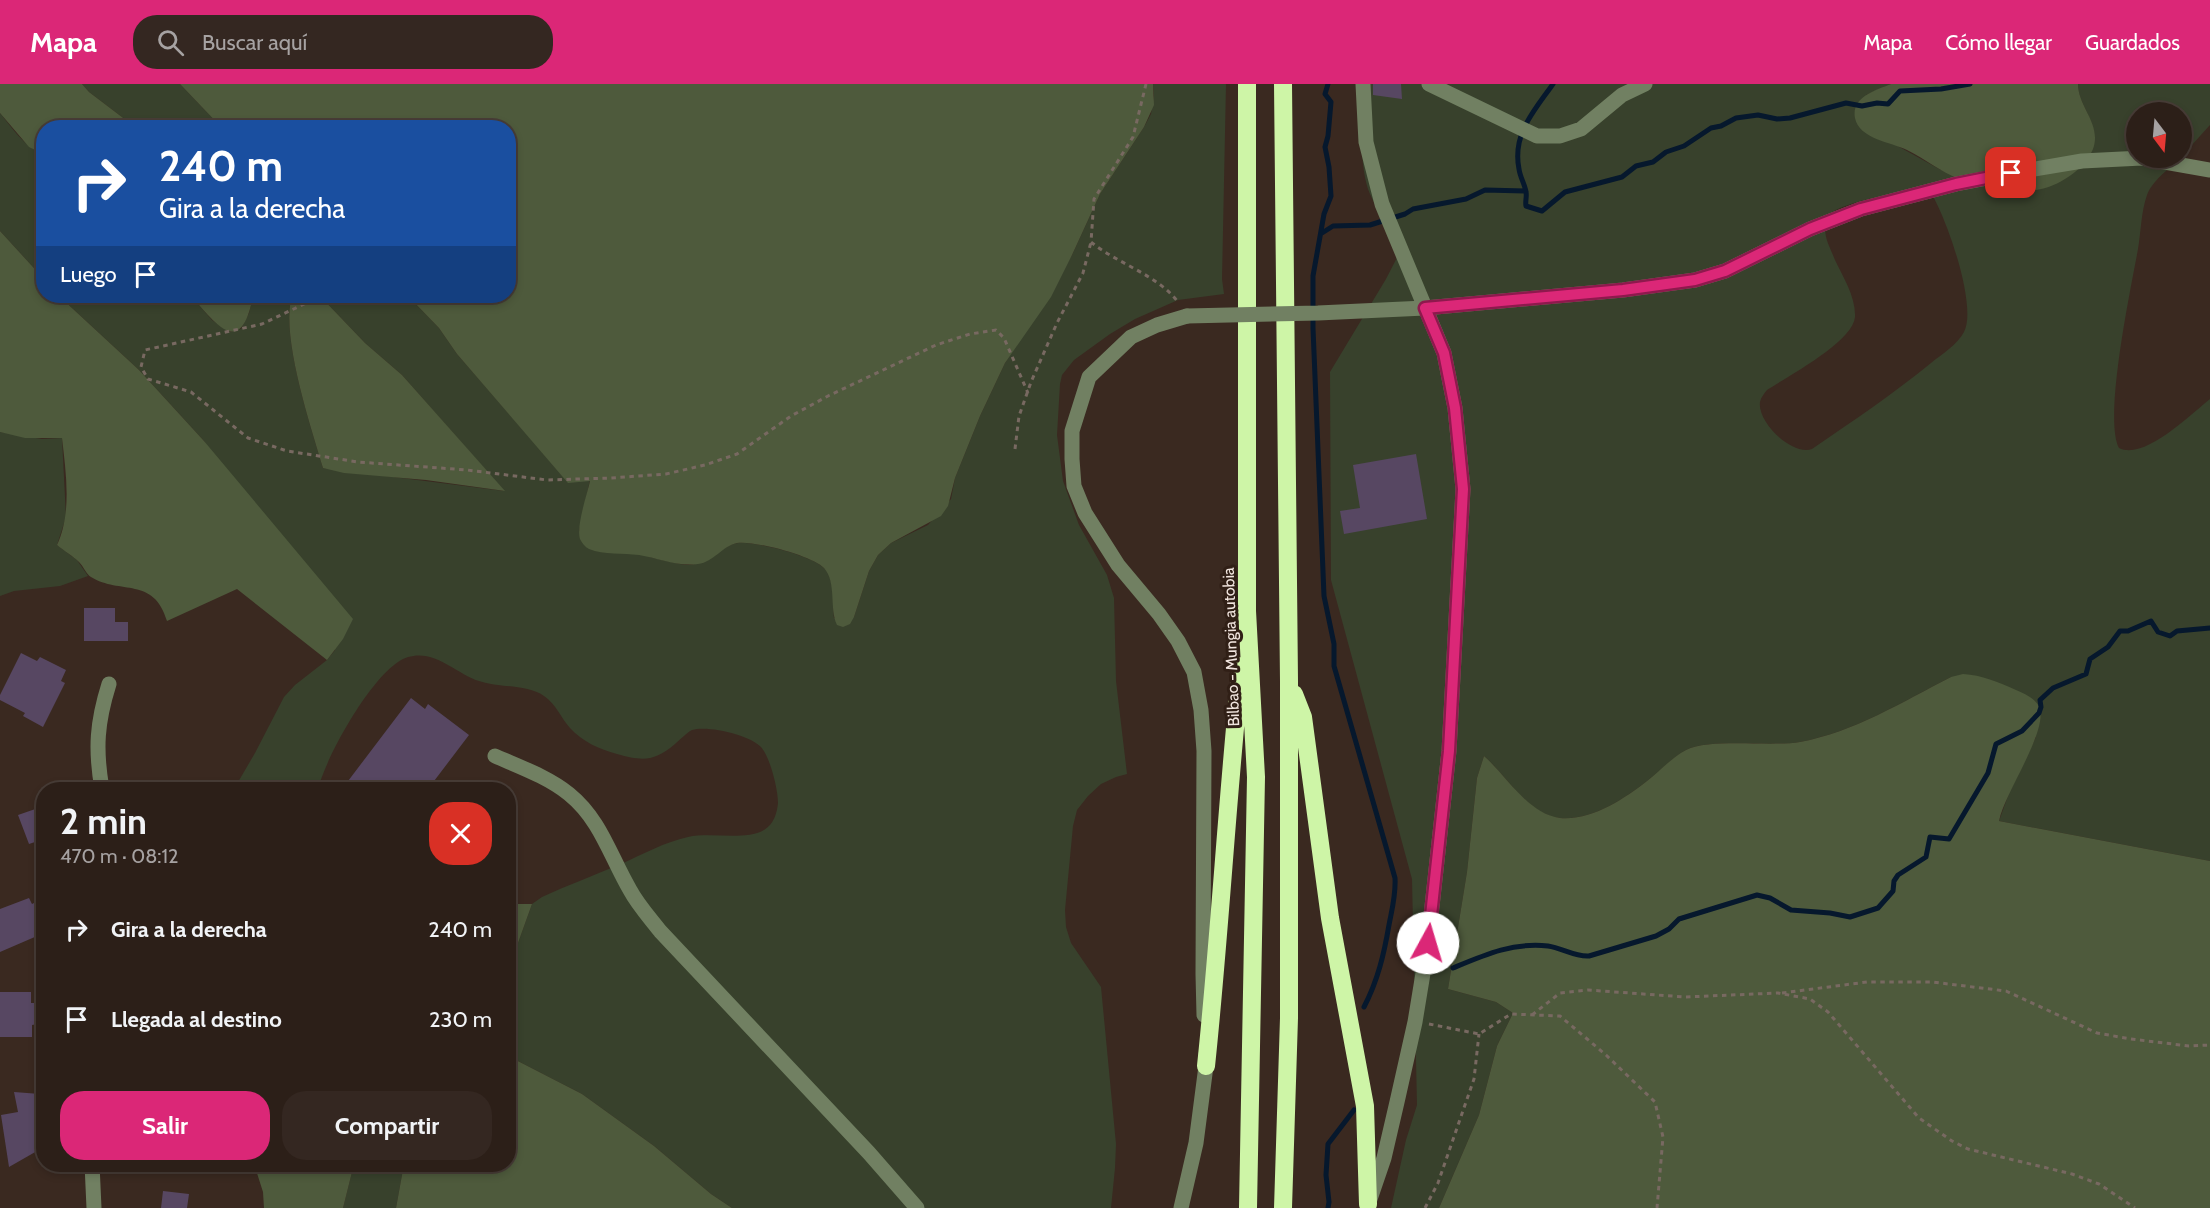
<!DOCTYPE html>
<html lang="es">
<head>
<meta charset="utf-8">
<style>
	body { margin:0; font-family:Cabin,sans-serif; background:#342721; color:#f1f3f6; height:100vh; display:flex; flex-direction:column; font-size:22px; white-space:nowrap }
	* { box-sizing:border-box; margin:0 }
	p { font-size:20px; color:#a6a2a2 }
	.icon { flex:none; width:33px; height:33px; fill:none; stroke:currentColor; stroke-width:2; stroke-linecap:round; stroke-linejoin:round }
	.map { position:relative; flex:1; overflow:hidden }
	.side { position:absolute; left:36px; top:698px; width:480px; height:390px; display:flex; flex-direction:column; background:#2c1f18; border-radius:24px; box-shadow:0 3px 9px #0003,0 0 0 2px #483d37 }
	.side>* { flex:none }
	.top-card { position:absolute; left:36px; top:36px; width:480px; height:183px; border-radius:24px; box-shadow:0 3px 9px #0003,0 0 0 2px #483d37; background:#1a4fa0; color:#fff; overflow:hidden }
	.needle { width:39px; rotate:164deg }
	.tools { position:absolute; left:2126px; top:18px; display:grid; gap:12px }
	.tools a { display:grid; place-items:center; width:66px; height:66px; border-radius:50%; background:#2c1f18; box-shadow:0 3px 9px #0003,0 0 0 2px #483d37; font-size:30px }
	.pin { position:absolute; display:grid; place-items:center; width:51px; height:51px; color:#fff; margin:-26px; border-radius:12px; box-shadow:0 3px 9px #0006 }
	.me { position:absolute; width:66px; margin:-33px; rotate:6deg; stroke-linejoin:round; filter:drop-shadow(0 0 4px #0008) }
	.turn { display:flex; align-items:center; gap:21px; height:126px; padding:0 24px; font-size:27px }
	.turn .icon { width:78px; height:78px; stroke-width:2.5 }
	.turn b { display:block; font-size:42px; line-height:51px }
	.then { display:flex; align-items:center; height:57px; padding:0 24px; background:#0003; gap:12px; font-size:22px }
	.round { display:grid; place-items:center; flex:none; width:63px; height:63px; border-radius:24px; background:#342721 }
	.summary { display:flex; align-items:center; justify-content:space-between; height:102px; padding:0 24px }
	h1 { font-size:36px; font-weight:700; line-height:45px }
	.primary-button { display:flex; gap:12px; margin-top:auto; padding:12px 24px }
	.primary-button a { flex:1; height:69px; border-radius:24px; background:#db2777; color:#fff; font-size:24px; font-weight:700; line-height:69px; text-align:center }
	.primary-button a+a { background:#342721; color:#f1f3f6 }
	ul { padding:0; list-style:none }
	li { display:flex; align-items:center; gap:18px; height:90px; padding:0 24px }
	li div { flex:1 }
	li b { display:block; font-size:22px }
	li em { font-style:normal }
	header { display:flex; align-items:center; gap:36px; box-sizing:border-box; height:84px; padding:0 30px; background:#db2777; color:#fff }
	header strong { font-size:28px }
	nav { display:flex; gap:33px; margin-inline-start:auto; font-size:21px }
	.search { width:420px; height:54px; background:#342721; display:flex; align-items:center; gap:15px; box-sizing:border-box; padding:0 21px; border-radius:24px; color:#a6a2a2; font-size:22px }
	.map>svg:first-child { display:block }
	.green { fill:#38412c; fill-rule:evenodd }
	.forest { fill:#4e5a3c }
	.lines { fill:none; stroke-linecap:round; stroke-linejoin:round }
	.stream { stroke:#06182d; stroke-width:5 }
	.building { fill:#574762 }
	.path { stroke:#786961; stroke-width:3; stroke-dasharray:4.5 4.5; stroke-linecap:butt }
	.minor { stroke:#718062; stroke-width:15 }
	.highway { stroke:#cef5a7; stroke-width:18 }
	.minor-bridge { stroke:#718062; stroke-width:15 }
	.route-casing { stroke:#8e194d; stroke-width:15 }
	.route { stroke:#db2777; stroke-width:10 }
	.labels { text-anchor:middle; dominant-baseline:central; stroke-width:6; stroke-linejoin:round; paint-order:stroke }
	.street-label { font-size:16px; fill:#f1e5df; stroke:#301f16 }
</style>
</head>
<body>
<header>
<strong>Mapa</strong>
<div class="search"><svg class="icon" aria-label="search" viewBox="0 0 24 24"><circle cx="10" cy="10" r="6"/><path d="M15 15l6 6"/></svg>Buscar aquí</div>
<nav><a>Mapa</a><a>Cómo llegar</a><a>Guardados</a></nav>
</header>
<div class="map">
<svg width="2210" height="1124" viewBox="0 0 2210 1124">
	<rect width="100%" height="100%" fill="#3a2920"/>
	<path class="green" d="M82,0H180L221,43H135L89,8Z
		M1153,0H1226L1222,195L1224,210L1178,216L1135,235L1110,250L1074,276L1062,291L1060,300L1057,351L1063,397L1079,441L1107,491L1114,514L1116,597L1127,690L1116,693L1101,700L1088,712L1077,726L1073,742L1065,826L1066,843L1071,859L1101,903L1116,1060L1115,1084L1111,1124H732L711,1110L654,1062L582,1010L510,973L509,884L532,820L542,813C568,801 595,791 621,780C643,770 665,758 688,753C711,748 745,757 764,746C774,740 777,729 778,719C778,705 770,673 761,663C750,651 708,641 692,646C686,649 680,656 675,660C654,678 642,677 617,670C599,665 583,658 570,644C561,634 556,620 544,612C527,600 499,604 479,597C455,589 435,565 408,573C375,583 326,673 318,705H234L255,669L284,613L295,601L327,576L335,566L204,357L139,286L59,212H191L212,236L230,248L241,245L249,229L253,212H292C280,251 311,343 323,384L504,407L402,291L365,259L320,212H408L439,244L457,270L568,398L590,396L579,447C608,459 636,470 666,477C673,478 681,481 689,481C711,480 721,461 738,459C754,457 814,472 825,485C835,497 833,519 834,534L854,533L869,487L878,471L891,459L928,441L951,415L955,394L980,332L1005,279L1072,171L1100,110L1144,43L1151,30L1154,12Z
		M1360,0H1891L1866,11L1894,60L1941,86L2094,58C2096,34 2078,21 2078,0H2210V41L2181,73V28H2136V74H2180C2170,84 2152,97 2147,111C2141,128 2141,148 2138,165C2131,204 2103,334 2119,364C2144,377 2191,330 2210,315V777L1999,737L2009,709L2036,653L1951,593C1902,618 1854,648 1800,658C1770,663 1710,654 1686,666C1672,674 1660,687 1647,697C1624,715 1591,737 1560,734C1528,731 1507,692 1484,672L1477,694L1467,788L1448,905L1496,918L1513,929L1497,962L1479,1031L1439,1124H1391L1406,1056L1417,1021L1412,795L1331,496L1330,288L1386,195L1404,160C1392,144 1378,129 1370,110C1359,86 1361,29 1360,0ZM1928,104C1945,128 1978,222 1964,248C1957,261 1942,270 1931,279C1893,310 1853,337 1812,365C1792,372 1757,338 1760,318C1761,313 1764,310 1767,306C1788,292 1853,258 1855,233C1856,213 1843,193 1835,176C1828,158 1822,151 1827,132C1846,115 1903,109 1928,104Z
		M0,29C12,44 25,63 43,70V194L0,147Z
		M0,348L42,355L62,354L66,433L57,461L77,476L88,492L60,502L14,507L0,512Z
		M354,1080H404L396,1124H343Z"/>
	<path class="forest" d="M0,0H82L89,8L135,43L44,44L43,70L29,63L0,29Z
		M180,0H1153L1154,21L1144,43L1100,110L1072,171L1051,213L1005,279L980,332L955,394L948,422L941,432L891,459L878,471L869,487L854,533L850,540L843,543L837,541C829,524 837,499 824,484C813,472 753,456 737,459C722,462 714,478 698,480C678,483 658,474 639,471C623,469 604,471 589,465C585,463 582,459 580,455C576,442 587,411 590,397L568,399L457,270L439,244L408,212H508V44L221,43Z
		M1891,0H2078C2078,23 2102,40 2093,65C2084,86 2058,103 2036,106C2022,107 2008,103 1995,102C1983,100 1971,99 1959,95C1941,88 1925,75 1907,66C1891,58 1859,55 1855,34C1851,13 1876,6 1891,0Z
		M0,147L43,194L44,212H59L139,286L204,357L353,535L343,555L327,576L237,505L167,537C154,492 120,511 91,493C86,490 84,483 79,478C73,472 64,467 57,461C72,429 66,389 62,354H25L0,348Z
		M191,212H253C241,275 217,241 191,212Z
		M292,212H320L365,259L402,291L505,407L426,396L344,389L323,384C311,343 280,251 292,212Z
		M1963,590C1982,591 1998,598 2016,606C2025,610 2037,615 2040,625C2046,651 2005,708 1999,737L2210,777V1124H1439L1479,1031L1497,962L1513,929L1496,918L1448,905L1467,788L1477,694L1484,672C1506,691 1528,730 1560,734C1591,737 1624,715 1647,697C1660,687 1671,674 1686,666C1710,654 1770,663 1800,658C1854,648 1902,618 1951,593Z
		M509,820H532L509,884L508,820Z
		M509,968L510,973L582,1010L654,1062L711,1110L732,1124H396L404,1080H508Z
		M240,1080H354L343,1124H264L263,1108L256,1086Z"/>
	<g class="lines">
		<path class="stream" d="M1328,0L1325,10L1331,18L1328,52L1325,63L1329,83L1331,112L1324,130L1313,192V244L1324,512L1334,560V582L1395,794C1396,811 1392,825 1389,841C1384,870 1378,896 1364,923
			M1553,0C1534,27 1512,50 1519,85C1520,93 1525,101 1526,108C1527,113 1525,117 1526,122L1542,127L1565,108L1622,93L1636,82L1653,78L1666,68L1684,62L1711,44L1721,42L1736,34L1758,31L1777,35L1790,34L1846,19L1862,22L1877,19L1888,20L1900,7L1941,5L1970,0
			M1322,149L1333,142L1370,141L1405,130L1413,125L1466,115L1485,106L1525,107
			M1453,884C1484,871 1513,858 1548,862C1562,864 1575,873 1589,872L1656,852L1669,845L1679,835L1757,811L1770,814L1791,826L1830,829L1850,833L1878,824L1893,807L1894,797L1898,791L1926,773L1930,753L1949,755L1988,689L1996,660L2022,647L2039,629L2041,623L2040,616L2053,604L2086,590L2090,575L2108,563L2120,547H2128L2151,537L2158,548L2170,552L2177,547L2210,544
			M1328,1124L1329,1118L1326,1091L1328,1060L1354,1026"/>
	</g>
	<path class="building" d="M1373,0H1401L1402,15L1373,11Z
		M1416,370L1427,435L1344,450L1340,427L1360,424L1353,381Z
		M84,524H115V538H128V557H84Z
		M21,569L37,577L40,573L66,586L61,597L65,599L43,643L23,632L25,629L0,616V611Z
		M411,614L425,625L428,620L469,651L428,705H342Z
		M44,722V755L29,760L18,731Z
		M29,814L32,820L38,817L44,829V849L0,868V825Z
		M0,908H31V919H37L38,940L32,941V953H0Z
		M14,1008L40,1010L44,1032V1063L9,1083L1,1031L18,1028Z
		M163,1107L189,1110L187,1124H161Z"/>
	<g class="lines">
		<path class="path" d="M1146,0L1133,53L1094,115L1091,158C1116,179 1158,191 1178,218
			M321,212L262,240L145,266L141,283L148,295L191,308L248,354L287,367L358,378L467,386L547,396L611,394L666,390L705,381L737,370L791,332L828,312L936,261L970,250L996,246L1004,254L1028,309
			M1015,365L1019,332L1031,298L1057,239L1083,189L1091,158
			M1782,909L1867,898H1932L2006,907L2097,949L2131,955L2189,962L2210,961
			M1532,931L1560,909L1588,906L1685,913L1778,909L1810,915L1828,928L1919,1034L1952,1057L1968,1065L2072,1090L2099,1100L2135,1124
			M1429,940L1479,950L1511,930L1560,932L1606,971L1655,1018L1663,1053L1657,1124
			M1425,1124L1438,1099L1474,995L1479,950"/>
		<path class="minor" d="M1363,0L1366,58L1382,120L1444,269L1455,324L1463,405L1449,667L1428,859L1415,938L1397,1018L1384,1074L1370,1115
			M1429,0L1537,52H1560L1581,45L1622,11L1645,0
			M1425,224L1623,206L1695,196L1725,187L1810,145L1861,125L1956,100L2029,86L2082,77L2142,74L2210,86
			M1187,232L1157,241L1131,253L1089,293L1072,347V375L1074,402L1085,429L1118,481L1159,530L1178,557L1194,588L1201,626L1204,667L1203,890L1204,931
			M495,672C520,683 548,693 569,710C601,736 610,772 630,806C638,821 650,834 660,847L869,1069L917,1124
			M102,705C95,665 97,638 109,600
			M92,1080L94,1124
			M1181,1124L1196,1059L1206,982V970"/>
		<path class="highway" d="M1247,0V527L1256,693L1248,1124
			M1294,610L1303,633L1330,834L1365,1022L1368,1120
			M1206,982C1220,849 1227,715 1241,582
			M1283,1124L1289,934V597L1283,0"/>
		<path class="minor-bridge" d="M1187,232L1318,229L1425,224"/>
	</g>
	<g class="lines">
		<g class="route-casing">
			<path id="route" d="M1428,859L1449,667L1463,405L1455,324L1444,269L1425,224L1623,206L1695,196L1725,187L1810,145L1861,125L1956,100L2011,89"/>
		</g>
		<use href="#route" class="route"/>
	</g>
	<g class="labels">
		<g class="street-label">
			<text transform="translate(1231 563) rotate(-92)">Bilbao - Mungia autobia</text>
		</g>
	</g>
</svg>
<div class="tools">
<a><svg class="needle" viewBox="-14 -14 28 28"><path d="M0-13l5 13h-10z" fill="#e53935"/><path d="M0 13l5-13h-10z" fill="#a6a2a2"/></svg></a>
</div>
<div class="pin" style="left:2011px;top:89px;background:#d93025"><svg class="icon" aria-label="arrive" viewBox="0 0 24 24"><path d="M6 21V4h12l-3 4 3 4H6"/></svg></div>
<svg class="me" style="left:1428px;top:859px" viewBox="-20 -20 40 40"><circle r="19" fill="#fff"/><path d="M0-13L10 11 0 6-10 11z" fill="#db2777"/></svg>
<div class="top-card">
<div class="turn"><svg class="icon" aria-label="right" viewBox="0 0 24 24"><path d="M7 20v-9h11M14 6l5 5-5 5"/></svg><div><b>240 m</b>Gira a la derecha</div></div>
<div class="then">Luego<svg class="icon" aria-label="arrive" viewBox="0 0 24 24"><path d="M6 21V4h12l-3 4 3 4H6"/></svg></div>
</div>
<section class="side">
<div class="summary"><div><h1>2 min</h1><p>470 m · 08:12</p></div><a class="round" style="background:#d93025;color:#fff"><svg class="icon" aria-label="close" viewBox="0 0 24 24"><path d="M6 6l12 12M18 6L6 18"/></svg></a></div>
<ul>
<li><svg class="icon" aria-label="right" viewBox="0 0 24 24"><path d="M7 20v-9h11M14 6l5 5-5 5"/></svg><div><b>Gira a la derecha</b></div><em>240 m</em></li>
<li><svg class="icon" aria-label="arrive" viewBox="0 0 24 24"><path d="M6 21V4h12l-3 4 3 4H6"/></svg><div><b>Llegada al destino</b></div><em>230 m</em></li>
</ul>
<div class="primary-button"><a>Salir</a><a>Compartir</a></div>
</section>
</div>
</body>
</html>
